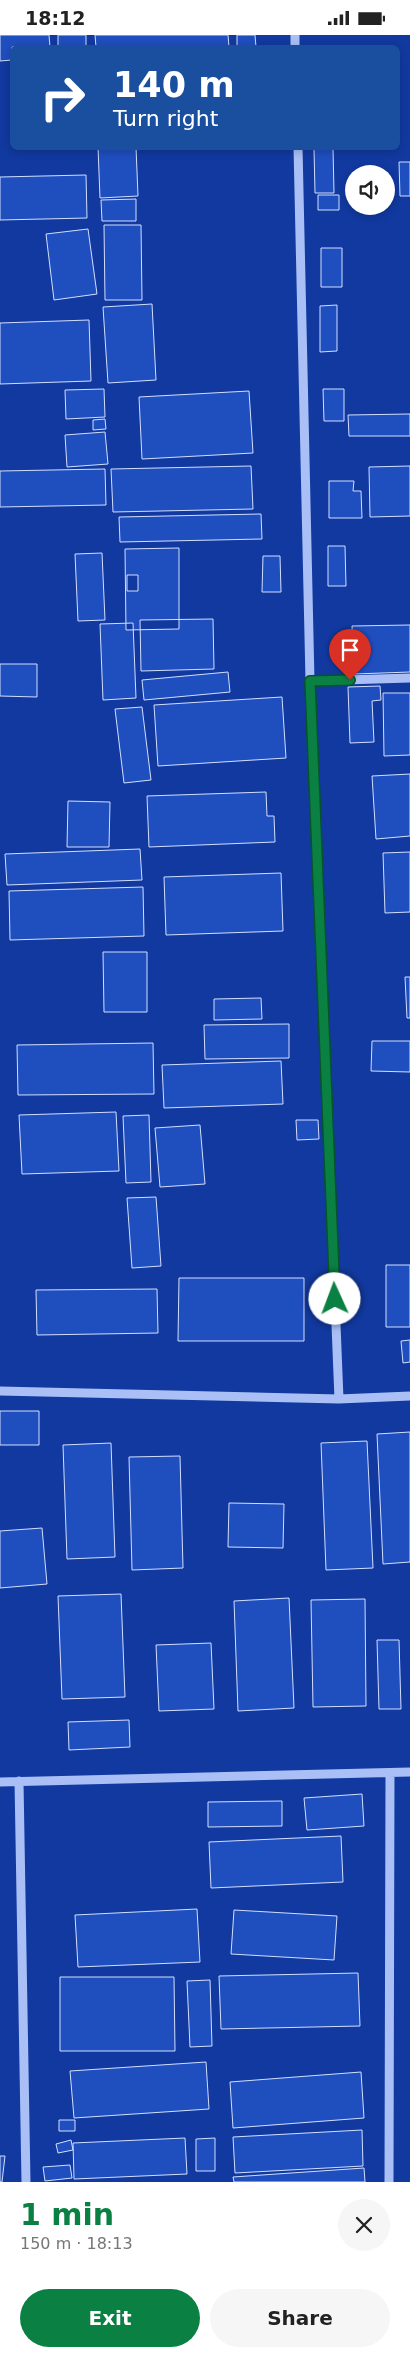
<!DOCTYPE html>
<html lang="en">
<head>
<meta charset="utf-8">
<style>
	body { margin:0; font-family:"DejaVu Sans",sans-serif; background:#f6f6f6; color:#222; height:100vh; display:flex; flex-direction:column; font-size:19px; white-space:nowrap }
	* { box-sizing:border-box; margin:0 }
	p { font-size:16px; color:#767676 }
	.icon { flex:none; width:28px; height:28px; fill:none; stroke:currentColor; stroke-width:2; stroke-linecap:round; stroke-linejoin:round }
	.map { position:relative; height:2147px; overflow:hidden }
	.side { display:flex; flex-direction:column; background:#fff; flex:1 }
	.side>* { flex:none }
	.top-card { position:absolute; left:10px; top:10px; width:390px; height:105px; border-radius:8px; box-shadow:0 2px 8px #0003; background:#1a4fa0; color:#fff; overflow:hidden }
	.controls { position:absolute; left:345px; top:130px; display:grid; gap:10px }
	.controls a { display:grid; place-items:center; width:50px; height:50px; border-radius:50%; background:#fff; box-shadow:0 2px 8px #0003; font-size:25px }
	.pin { position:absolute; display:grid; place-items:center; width:42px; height:42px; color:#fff; margin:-51px -21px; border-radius:50% 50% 50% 0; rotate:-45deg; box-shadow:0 0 5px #0007 }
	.pin .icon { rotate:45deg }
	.me { position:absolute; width:55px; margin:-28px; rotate:358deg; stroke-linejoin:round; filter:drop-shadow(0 0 4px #0008) }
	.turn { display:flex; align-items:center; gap:18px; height:105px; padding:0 20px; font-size:22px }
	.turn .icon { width:65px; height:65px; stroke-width:2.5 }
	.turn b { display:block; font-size:35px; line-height:42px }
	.round { display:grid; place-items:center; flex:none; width:52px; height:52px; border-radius:26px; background:#f6f6f6 }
	.headline { display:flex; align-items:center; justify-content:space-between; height:85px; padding:0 20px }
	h1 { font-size:30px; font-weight:700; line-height:38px; color:#0b8043 }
	.primary-button { display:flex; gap:10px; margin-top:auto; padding:10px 20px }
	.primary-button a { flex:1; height:58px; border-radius:30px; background:#0b8043; color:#fff; font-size:20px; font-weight:700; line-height:58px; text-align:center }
	.primary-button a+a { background:#f6f6f6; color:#222 }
	.status { display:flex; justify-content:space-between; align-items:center; height:35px; padding:0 25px; background:#fff; direction:ltr }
	.status svg { height:14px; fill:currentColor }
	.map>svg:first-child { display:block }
	.building { fill:#1f4ebf; stroke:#d2dffe; fill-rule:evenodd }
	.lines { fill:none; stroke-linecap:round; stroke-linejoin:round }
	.minor { stroke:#a9bff5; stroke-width:9 }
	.route-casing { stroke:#07532c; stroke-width:12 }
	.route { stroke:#0b8043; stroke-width:9 }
</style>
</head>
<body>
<div class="status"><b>18:12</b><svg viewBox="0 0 49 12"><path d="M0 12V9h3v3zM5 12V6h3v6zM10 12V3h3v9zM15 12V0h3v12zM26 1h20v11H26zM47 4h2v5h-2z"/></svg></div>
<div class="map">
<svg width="410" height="2147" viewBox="0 0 410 2147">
	<rect width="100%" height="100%" fill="#1139a0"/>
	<path class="building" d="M0,0H49L50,12H12V25L0,26Z
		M58,0H86V12H58Z
		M95,0H228L229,12H96Z
		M237,0H255L256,12H237Z
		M98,112H136L138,161L100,163Z
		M333,113L334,158H315L314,114Z
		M399,127H410V161H400Z
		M86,140L87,183L0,185V142Z
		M318,160H339V175H318Z
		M136,164V186H102L101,165Z
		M104,190H141L142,265H105Z
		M88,194L97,259L54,265L46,199Z
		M321,213H342V252H321Z
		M152,269L156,345L108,348L103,272Z
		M337,270V316L320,317V271Z
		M89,285L91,346L0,349V288Z
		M104,354L105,382L66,384L65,355Z
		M323,354H344V386H324Z
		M249,356L253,418L142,424L139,362Z
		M410,379V401H349L348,380Z
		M105,384L106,394L93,395V385Z
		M105,397L108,429L67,432L65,400Z
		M251,431L253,474L113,477L111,434Z
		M410,431V481L370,482L369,432Z
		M105,434L106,470L0,472V436Z
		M329,446H354L353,456H361L362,483H329Z
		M261,479L262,504L120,507L119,482Z
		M328,511H345L346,551H328Z
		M179,513V594L126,595L125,514ZM127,540H138V556H127Z
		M102,518L105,585L78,586L75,519Z
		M263,521H280L281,557H262Z
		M213,584L214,634L141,636L140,585Z
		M133,588L136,663L103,665L100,589Z
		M410,590V637L354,639L352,591Z
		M0,629H37V662L0,661Z
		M228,637L230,657L144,665L142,645Z
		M380,651L381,665L372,666L374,707L350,708L348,652Z
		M383,658H410V720L384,721Z
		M282,662L286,723L158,731L154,670Z
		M142,672L151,745L124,748L115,674Z
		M410,739V801L376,804L372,741Z
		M266,757L267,781H274L275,807L149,812L147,761Z
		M68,766L110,767L109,812H67Z
		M140,814L142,845L7,850L5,819Z
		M410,817V877L385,878L383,818Z
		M281,838L283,896L166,900L164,842Z
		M143,852L144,901L10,905L9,856Z
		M103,917H147V977H104Z
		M405,942H410V983H407Z
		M261,963L262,984L214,985V964Z
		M289,989V1023L205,1024L204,990Z
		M372,1006H410V1037L371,1036Z
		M153,1008L154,1059L18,1060L17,1010Z
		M281,1026L283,1069L164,1073L162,1030Z
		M116,1077L119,1136L22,1139L19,1080Z
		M149,1080L151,1147L126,1148L123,1081Z
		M296,1085H318L319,1104L297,1105Z
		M200,1090L205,1149L160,1152L155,1093Z
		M156,1162L161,1231L132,1233L127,1163Z
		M386,1230H410V1292H386Z
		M179,1243H304V1306H178Z
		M157,1254L158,1298L37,1300L36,1255Z
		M410,1305V1327L403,1328L401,1306Z
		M0,1376H39V1410H0Z
		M410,1397V1527L383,1529L377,1399Z
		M367,1406L373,1533L326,1535L321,1408Z
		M111,1408L115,1522L67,1524L63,1410Z
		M180,1421L183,1533L132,1535L129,1422Z
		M229,1468L284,1469L283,1513L228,1512Z
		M42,1493L47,1549L0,1553V1496Z
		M121,1559L125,1662L62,1664L58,1561Z
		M289,1563L294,1673L238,1676L234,1566Z
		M365,1564L366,1671L313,1672L311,1565Z
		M377,1605H399L401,1674H379Z
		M211,1608L214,1674L159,1676L156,1610Z
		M129,1685L130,1712L69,1715L68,1687Z
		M362,1759L364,1791L307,1795L304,1763Z
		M282,1766V1791L208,1792V1767Z
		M341,1801L343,1847L211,1853L209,1807Z
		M197,1874L200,1927L78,1932L75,1880Z
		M234,1875L337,1881L334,1925L231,1919Z
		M358,1938L360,1991L221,1994L219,1941Z
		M60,1942H174L175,2016H60Z
		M210,1945L212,2011L190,2012L187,1946Z
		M206,2027L209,2074L74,2083L70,2036Z
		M361,2037L364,2083L233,2093L230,2047Z
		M59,2085H75V2096H59Z
		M362,2095L363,2131L235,2138L233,2102Z
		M185,2103L187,2139L74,2144L73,2108Z
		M215,2103V2136H196V2104Z
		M71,2105L73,2115L58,2118L56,2109Z
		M0,2121H5L2,2147H0Z
		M70,2130L72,2143L45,2146L43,2132Z
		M364,2133L365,2147H234L233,2142Z"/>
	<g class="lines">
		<path class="minor" d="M295,0V12
			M298,112L310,646L339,1364
			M310,646L410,643
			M0,1356L339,1364L410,1361
			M19,1746L26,2147
			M0,1747L410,1737
			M389,2147L390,1738"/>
	</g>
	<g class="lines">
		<g class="route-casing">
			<path id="route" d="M335,1264L310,646L350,645"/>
		</g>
		<use href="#route" class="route"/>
	</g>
</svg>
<div class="controls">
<a><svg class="icon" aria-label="sound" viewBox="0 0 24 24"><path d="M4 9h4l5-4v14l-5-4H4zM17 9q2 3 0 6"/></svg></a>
</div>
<div class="pin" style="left:350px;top:645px;background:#d93025"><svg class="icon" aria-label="arrive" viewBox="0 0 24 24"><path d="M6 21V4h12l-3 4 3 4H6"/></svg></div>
<svg class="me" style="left:335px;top:1264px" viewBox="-20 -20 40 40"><circle r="19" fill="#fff"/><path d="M0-13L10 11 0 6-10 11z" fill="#0b8043"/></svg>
<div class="top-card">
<div class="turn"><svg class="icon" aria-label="right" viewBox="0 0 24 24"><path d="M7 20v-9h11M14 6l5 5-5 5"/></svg><div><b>140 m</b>Turn right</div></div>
</div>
</div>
<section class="side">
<div class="headline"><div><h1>1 min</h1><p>150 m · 18:13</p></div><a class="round"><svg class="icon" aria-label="close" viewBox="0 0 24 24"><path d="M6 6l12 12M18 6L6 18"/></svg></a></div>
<div class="primary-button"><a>Exit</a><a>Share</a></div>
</section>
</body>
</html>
